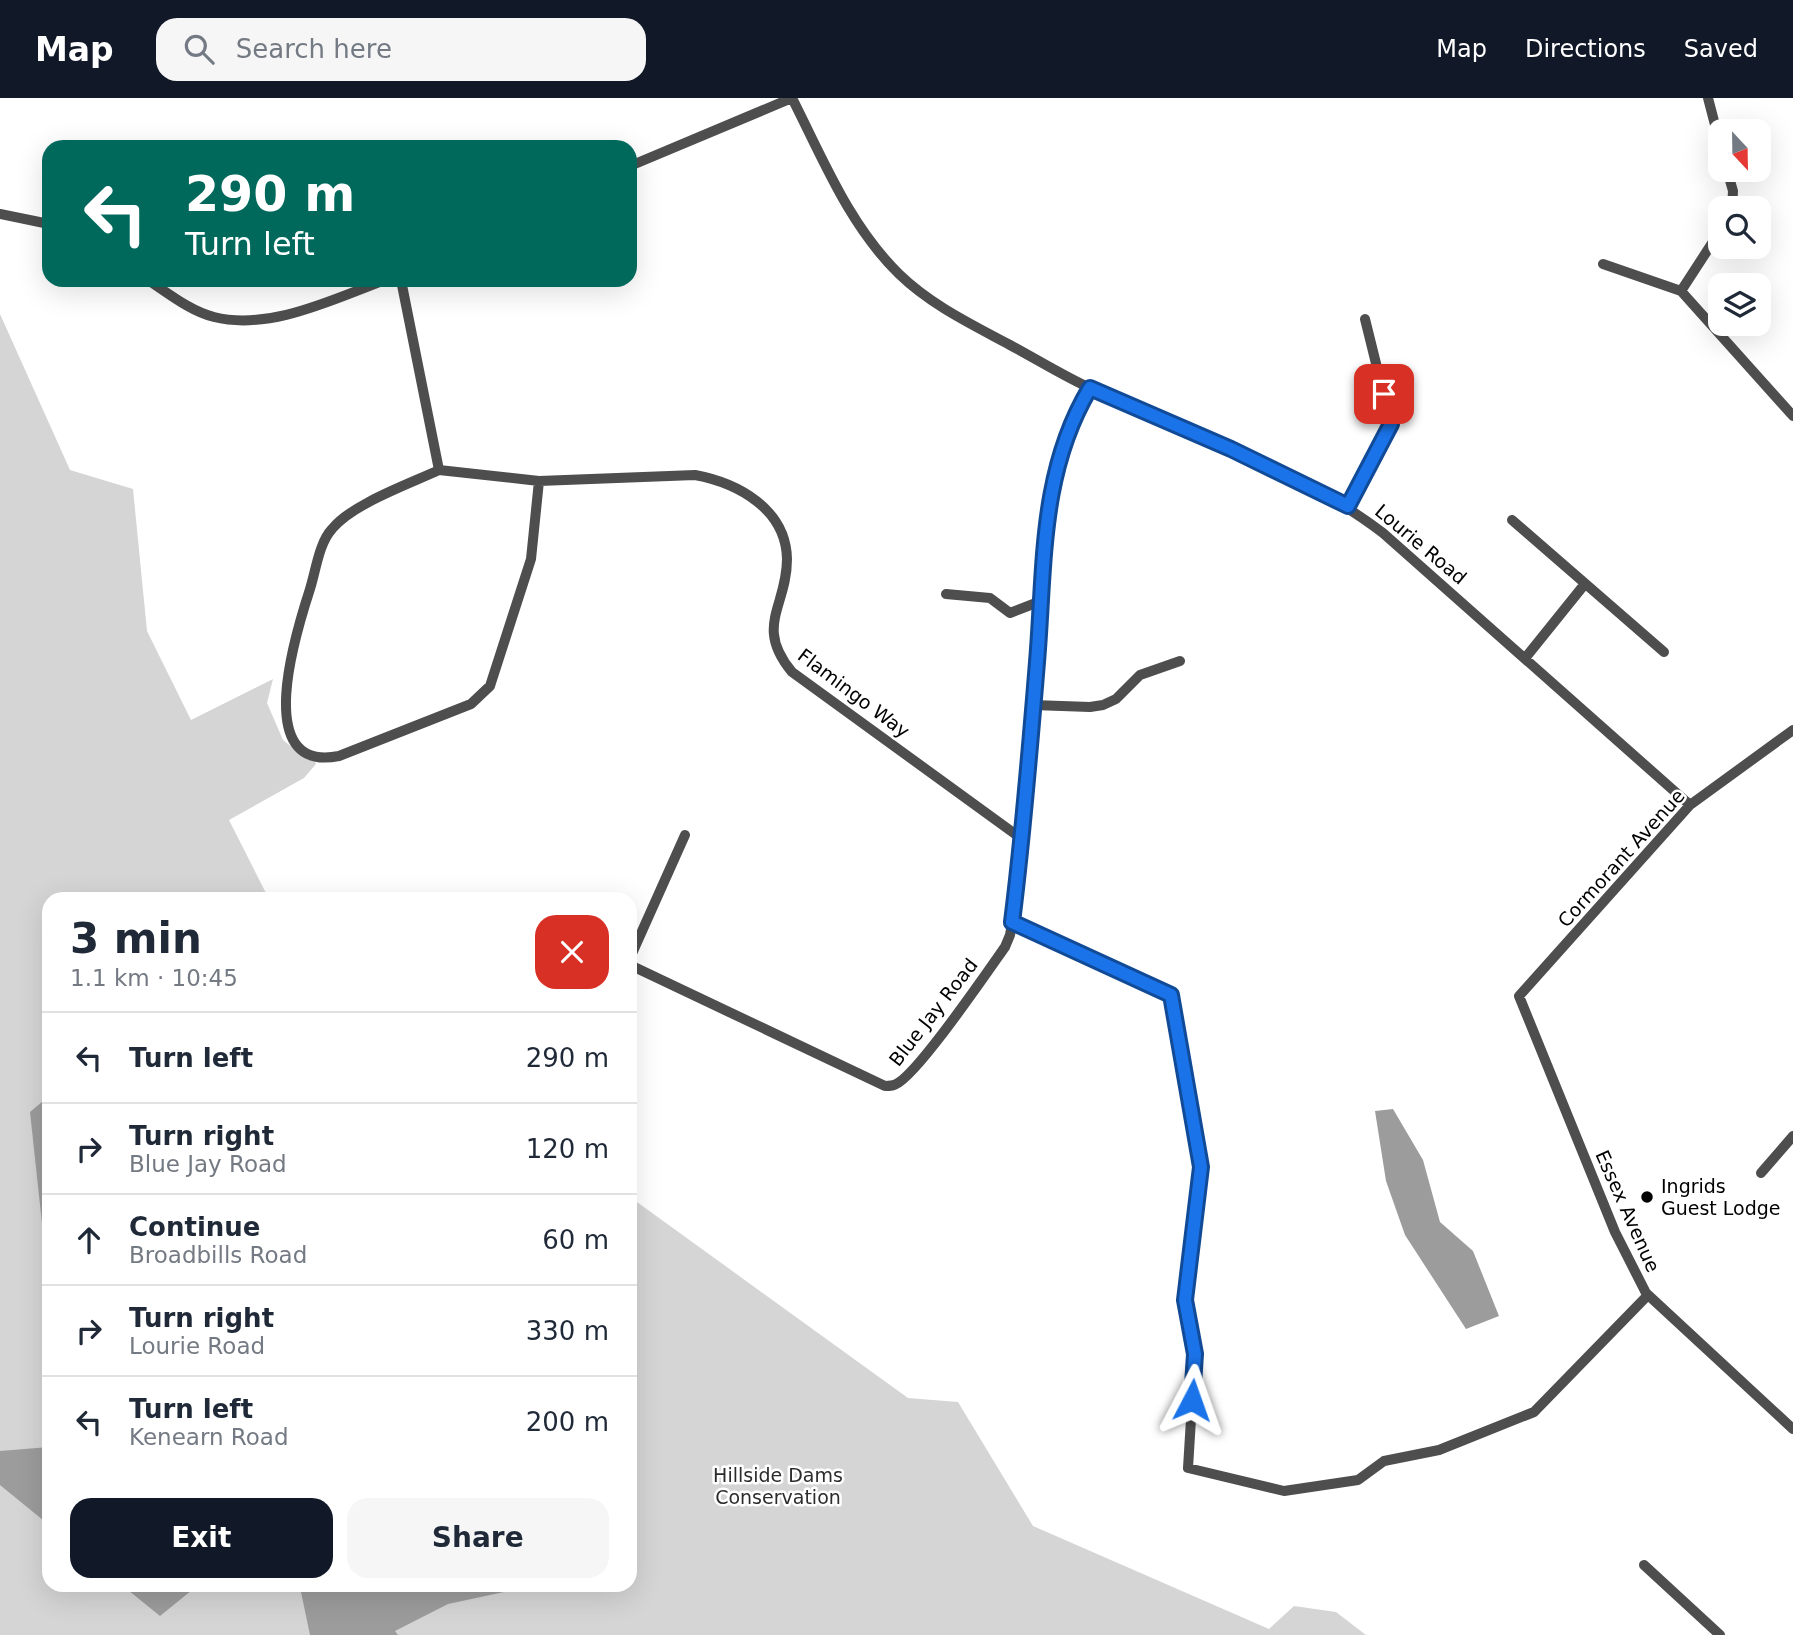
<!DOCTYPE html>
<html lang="en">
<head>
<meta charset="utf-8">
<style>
	body { margin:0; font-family:"DejaVu Sans",sans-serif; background:#f6f6f7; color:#1f2937; height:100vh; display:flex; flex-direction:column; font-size:26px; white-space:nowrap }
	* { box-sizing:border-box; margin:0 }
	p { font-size:23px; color:#747a83 }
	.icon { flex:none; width:38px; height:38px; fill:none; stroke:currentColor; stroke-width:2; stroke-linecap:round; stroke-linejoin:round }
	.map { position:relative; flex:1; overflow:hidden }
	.details { position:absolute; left:42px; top:794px; width:595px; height:700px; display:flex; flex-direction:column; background:#fff; border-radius:21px; box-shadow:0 7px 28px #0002 }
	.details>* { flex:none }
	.hud { position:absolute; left:42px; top:42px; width:595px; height:147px; border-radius:21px; box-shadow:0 7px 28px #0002; background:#00695c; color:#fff; overflow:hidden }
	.needle { width:46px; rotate:158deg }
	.buttons { position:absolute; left:1708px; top:21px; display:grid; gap:14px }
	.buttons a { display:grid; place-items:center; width:63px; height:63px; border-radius:14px; background:#fff; box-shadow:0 7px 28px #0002; font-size:35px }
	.pin { position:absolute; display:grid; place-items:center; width:60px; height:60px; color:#fff; margin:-30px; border-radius:14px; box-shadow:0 4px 10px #0006 }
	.me { position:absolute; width:77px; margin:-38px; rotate:4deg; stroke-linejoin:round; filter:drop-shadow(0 0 5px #0008) }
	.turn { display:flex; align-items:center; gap:24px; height:147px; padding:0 28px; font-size:32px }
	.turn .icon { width:91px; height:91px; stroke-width:2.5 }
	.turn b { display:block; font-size:49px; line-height:60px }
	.round { display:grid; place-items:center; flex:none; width:74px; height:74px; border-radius:21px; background:#f6f6f7 }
	.head { display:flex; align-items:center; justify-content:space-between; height:119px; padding:0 28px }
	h1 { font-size:42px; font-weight:700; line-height:52px }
	.action { display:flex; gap:14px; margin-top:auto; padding:14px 28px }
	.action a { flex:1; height:80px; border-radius:21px; background:#111827; color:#fff; font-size:28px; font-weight:700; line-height:80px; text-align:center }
	.action a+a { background:#f6f6f7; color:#1f2937 }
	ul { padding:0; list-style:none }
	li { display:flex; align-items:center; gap:21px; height:91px; padding:0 28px; border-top:2px solid #e0e1e3 }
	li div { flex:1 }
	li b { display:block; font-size:26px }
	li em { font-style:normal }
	header { display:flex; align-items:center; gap:42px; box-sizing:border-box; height:98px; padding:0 35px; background:#111827; color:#fff }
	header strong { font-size:33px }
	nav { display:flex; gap:38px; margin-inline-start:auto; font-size:24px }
	.search { width:490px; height:63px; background:#f6f6f7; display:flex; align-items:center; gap:18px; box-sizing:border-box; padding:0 24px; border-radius:21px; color:#747a83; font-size:26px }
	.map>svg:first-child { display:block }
	.green { fill:#d5d5d5 }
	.water { fill:#9c9c9c }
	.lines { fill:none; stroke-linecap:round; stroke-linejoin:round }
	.minor { stroke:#4e4e4e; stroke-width:10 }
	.route-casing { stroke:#114b97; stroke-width:18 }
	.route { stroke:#1a73e8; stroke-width:12 }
	.poi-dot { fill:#000; stroke:#fff; stroke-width:2.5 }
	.labels { text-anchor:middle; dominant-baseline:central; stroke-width:5; stroke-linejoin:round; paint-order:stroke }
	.street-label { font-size:19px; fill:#000; stroke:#fff }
	.poi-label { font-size:19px; fill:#000; stroke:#fff; text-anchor:start }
	.park-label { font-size:19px; fill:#2c2c2c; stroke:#fff }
</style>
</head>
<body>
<header>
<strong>Map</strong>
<div class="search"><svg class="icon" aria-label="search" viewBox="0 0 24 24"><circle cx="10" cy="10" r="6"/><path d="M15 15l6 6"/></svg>Search here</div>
<nav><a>Map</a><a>Directions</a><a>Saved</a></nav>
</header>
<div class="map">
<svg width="1793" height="1537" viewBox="0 0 1793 1537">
	<rect width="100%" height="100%" fill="#fff"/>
	<path class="green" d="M0,216L70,372L133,391L147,533L191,622L273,581L267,605L283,642L308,662L314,661L316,666L304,680L229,722L269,801L49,802V1488H630V1099L908,1300L958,1304L1033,1428L1269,1531L1294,1508L1336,1514L1366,1537H0Z"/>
	<path class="water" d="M49,998V1145L44,1144L30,1014Z
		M1393,1011L1423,1062L1440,1124L1473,1153L1499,1218L1466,1231L1405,1137L1386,1083L1375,1013Z
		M49,1349V1427L0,1387V1353Z
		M123,1488H197L160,1518Z
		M272,1488H505L504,1494L448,1506L395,1533L398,1537H310L301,1494Z"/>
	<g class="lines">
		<path class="minor" d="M1708,0L1720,46
			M630,68L792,0C823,61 849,127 899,176C931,207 971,226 1010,247C1038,262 1065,279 1094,292C1191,335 1298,370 1383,435L1690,707
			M1727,72L1733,93L1732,110
			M0,116L49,126
			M1603,166L1681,193L1793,318
			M148,182C168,195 190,213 214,219C270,233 333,201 385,182
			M401,182L439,372
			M1681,193L1720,133
			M439,372L539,383L531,461L490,588L471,606L339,658C250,676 297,531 310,491C316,472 319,445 332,431C352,406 409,386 439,372Z
			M539,383L695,377C738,385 786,411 787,461C787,509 754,528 792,574L1022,741
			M1348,408L1391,326L1365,221
			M1512,422L1664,554
			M946,496L990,500L1010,515L1041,503
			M1526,559L1584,487
			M1033,607L1090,609L1103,607L1116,601L1140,577L1180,563
			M1793,632L1690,707L1519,898L1615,1134L1646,1195L1793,1331
			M1012,824L1171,896L1201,1069L1185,1202L1195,1256L1188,1370L1284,1393L1358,1382L1384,1363L1439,1352L1534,1314L1648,1197
			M630,860L685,737
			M630,867L885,988C889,988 893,988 896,986C917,977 988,873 1005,849L1010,837C1028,742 1031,643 1038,547C1045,454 1041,373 1090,290
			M1761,1075L1793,1038
			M1644,1467L1720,1537"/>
	</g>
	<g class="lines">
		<g class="route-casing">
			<path id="route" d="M1192,1302L1195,1256L1185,1202L1201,1069L1171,897L1012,824C1023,738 1030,651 1037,564C1045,469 1039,375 1090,290L1231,351L1348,408L1391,326L1384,296"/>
		</g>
		<use href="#route" class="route"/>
	</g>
	<circle class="poi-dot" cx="1647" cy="1099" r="7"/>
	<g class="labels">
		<g class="street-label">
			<text transform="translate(1421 446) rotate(40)">Lourie Road</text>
			<text transform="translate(854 595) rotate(37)">Flamingo Way</text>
			<text transform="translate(1621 760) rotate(-48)">Cormorant Avenue</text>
			<text transform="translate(933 914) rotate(-52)">Blue Jay Road</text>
			<text transform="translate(1628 1113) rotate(66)">Essex Avenue</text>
		</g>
		<g class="poi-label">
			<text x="1661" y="1088">Ingrids<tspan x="1661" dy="22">Guest Lodge</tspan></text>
		</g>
		<g class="park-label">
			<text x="778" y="1377">Hillside Dams<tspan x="778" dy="22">Conservation</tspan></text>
		</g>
	</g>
</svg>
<div class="buttons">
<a><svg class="needle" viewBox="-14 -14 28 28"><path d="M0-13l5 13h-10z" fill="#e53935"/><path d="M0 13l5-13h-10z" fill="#747a83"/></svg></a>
<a><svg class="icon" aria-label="search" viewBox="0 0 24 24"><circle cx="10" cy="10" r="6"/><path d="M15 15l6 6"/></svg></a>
<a><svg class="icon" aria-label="layers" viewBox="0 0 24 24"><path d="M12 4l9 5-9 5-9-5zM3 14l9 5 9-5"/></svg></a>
</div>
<div class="pin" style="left:1384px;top:296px;background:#d93025"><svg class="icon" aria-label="arrive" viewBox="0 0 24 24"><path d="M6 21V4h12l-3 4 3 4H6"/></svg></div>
<svg class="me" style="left:1192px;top:1302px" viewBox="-20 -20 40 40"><path d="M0-17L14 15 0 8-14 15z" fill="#1a73e8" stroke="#fff" stroke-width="4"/></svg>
<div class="hud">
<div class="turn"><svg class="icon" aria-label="left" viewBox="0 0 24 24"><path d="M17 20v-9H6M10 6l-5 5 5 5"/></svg><div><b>290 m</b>Turn left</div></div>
</div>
<section class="details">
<div class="head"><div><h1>3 min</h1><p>1.1 km · 10:45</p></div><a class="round" style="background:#d93025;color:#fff"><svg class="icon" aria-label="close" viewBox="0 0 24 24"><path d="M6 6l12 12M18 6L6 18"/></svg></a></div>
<ul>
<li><svg class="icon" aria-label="left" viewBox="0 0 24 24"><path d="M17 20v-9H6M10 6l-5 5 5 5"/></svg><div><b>Turn left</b></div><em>290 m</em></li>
<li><svg class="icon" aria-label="right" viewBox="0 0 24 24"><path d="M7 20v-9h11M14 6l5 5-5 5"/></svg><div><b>Turn right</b><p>Blue Jay Road</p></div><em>120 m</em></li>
<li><svg class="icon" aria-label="ahead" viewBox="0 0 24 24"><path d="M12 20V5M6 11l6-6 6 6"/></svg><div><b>Continue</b><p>Broadbills Road</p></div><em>60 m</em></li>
<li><svg class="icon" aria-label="right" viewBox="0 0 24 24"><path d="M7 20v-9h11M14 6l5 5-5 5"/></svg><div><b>Turn right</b><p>Lourie Road</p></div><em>330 m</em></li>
<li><svg class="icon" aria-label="left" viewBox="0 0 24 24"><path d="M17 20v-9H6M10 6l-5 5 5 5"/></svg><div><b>Turn left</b><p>Kenearn Road</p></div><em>200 m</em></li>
</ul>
<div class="action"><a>Exit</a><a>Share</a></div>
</section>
</div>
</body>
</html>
